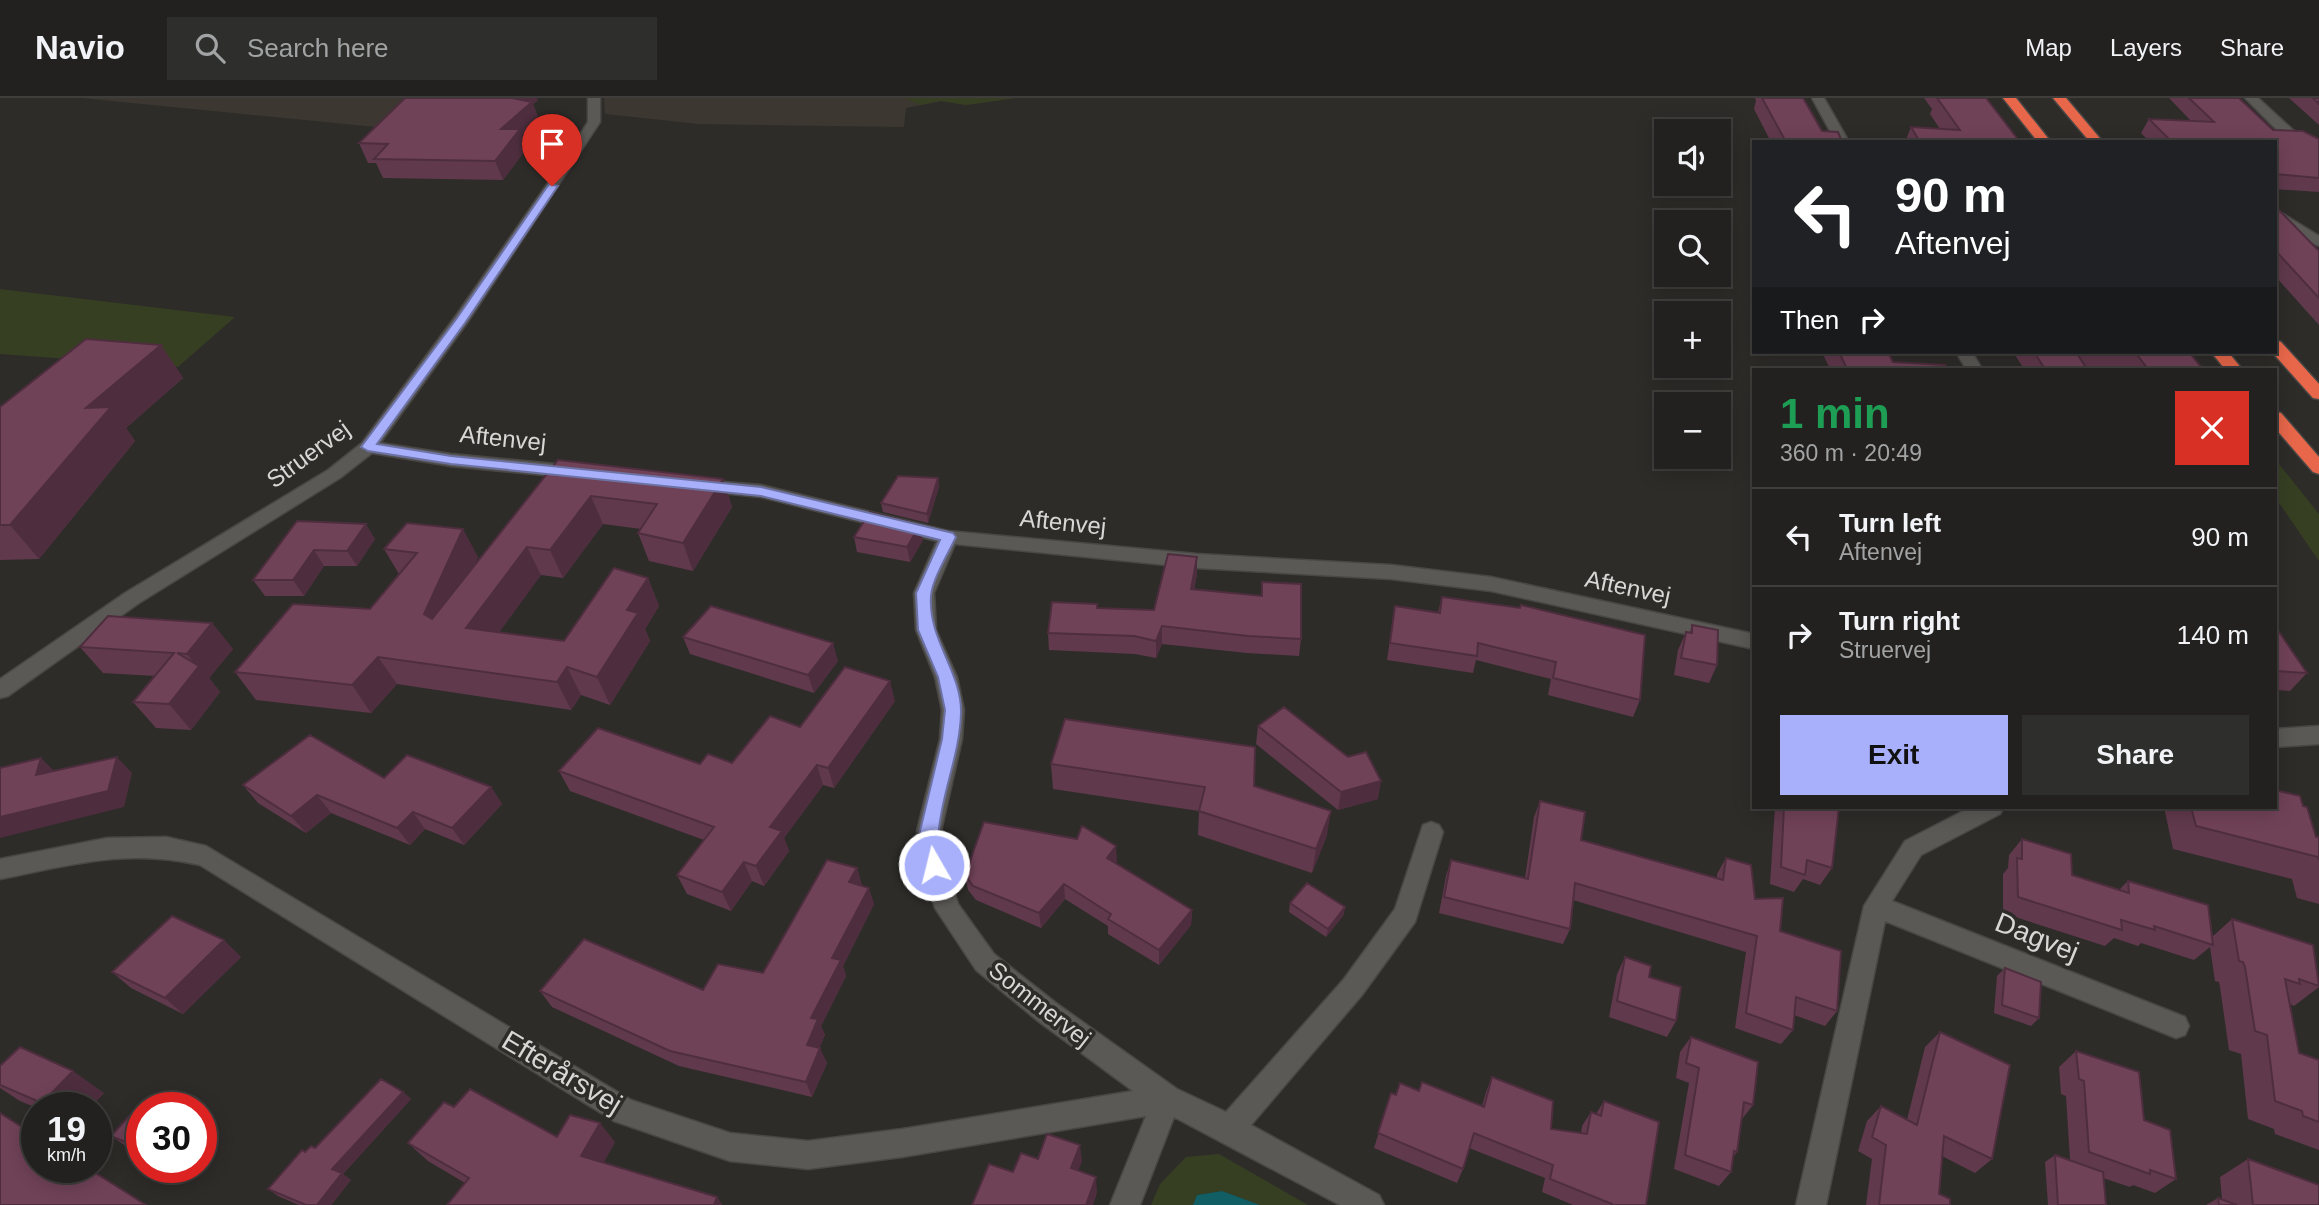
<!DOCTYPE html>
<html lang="en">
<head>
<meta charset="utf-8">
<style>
	body { margin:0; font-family:Helvetica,sans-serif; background:#2e2e2c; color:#f1f3f6; height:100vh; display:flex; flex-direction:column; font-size:26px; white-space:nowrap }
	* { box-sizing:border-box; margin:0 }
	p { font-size:23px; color:#a2a3a4 }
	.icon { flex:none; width:38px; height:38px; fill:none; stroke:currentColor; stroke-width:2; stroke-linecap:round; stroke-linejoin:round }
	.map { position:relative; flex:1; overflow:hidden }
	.drawer { position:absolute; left:1752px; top:270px; width:525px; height:441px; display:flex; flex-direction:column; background:#22211f; border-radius:0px; box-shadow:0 4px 18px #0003,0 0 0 2px #3f3e3d }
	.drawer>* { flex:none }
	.top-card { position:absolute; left:1752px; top:42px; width:525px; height:214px; border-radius:0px; box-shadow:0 4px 18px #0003,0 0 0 2px #3f3e3d; background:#202124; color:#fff; overflow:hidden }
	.controls { position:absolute; left:1654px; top:21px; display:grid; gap:14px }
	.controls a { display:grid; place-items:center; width:77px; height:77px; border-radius:0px; background:#22211f; box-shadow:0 4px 18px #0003,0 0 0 2px #3f3e3d; font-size:35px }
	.speed { position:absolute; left:21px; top:994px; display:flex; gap:14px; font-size:35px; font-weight:700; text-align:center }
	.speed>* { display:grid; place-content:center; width:91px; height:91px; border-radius:50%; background:#22211f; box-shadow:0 4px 18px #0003,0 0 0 2px #3f3e3d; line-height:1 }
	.speed small { font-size:18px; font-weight:400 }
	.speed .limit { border:10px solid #d22; background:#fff; color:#111 }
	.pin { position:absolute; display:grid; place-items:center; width:60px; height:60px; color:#fff; margin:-72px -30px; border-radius:50% 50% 50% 0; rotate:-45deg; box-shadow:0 0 7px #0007 }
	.pin .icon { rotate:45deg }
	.me { position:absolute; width:77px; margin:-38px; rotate:352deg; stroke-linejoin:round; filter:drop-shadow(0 0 5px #0008) }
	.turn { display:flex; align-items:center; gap:24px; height:147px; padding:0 28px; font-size:32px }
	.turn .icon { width:91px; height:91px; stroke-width:2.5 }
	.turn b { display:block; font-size:49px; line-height:60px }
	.then { display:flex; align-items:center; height:66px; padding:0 28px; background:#0003; gap:14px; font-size:26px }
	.round { display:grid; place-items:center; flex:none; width:74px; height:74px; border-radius:0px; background:#2e2e2c }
	.headline { display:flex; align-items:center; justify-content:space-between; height:119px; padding:0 28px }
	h1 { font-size:42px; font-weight:700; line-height:52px; color:#1e9e55 }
	.action { display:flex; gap:14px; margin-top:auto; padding:14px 28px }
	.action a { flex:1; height:80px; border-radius:0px; background:#a8b0fc; color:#111; font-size:28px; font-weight:700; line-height:80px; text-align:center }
	.action a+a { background:#2e2e2c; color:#f1f3f6 }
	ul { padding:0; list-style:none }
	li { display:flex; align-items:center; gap:21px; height:98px; padding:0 28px; border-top:2px solid #3f3e3d }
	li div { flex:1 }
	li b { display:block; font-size:26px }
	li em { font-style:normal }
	header { display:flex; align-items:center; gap:42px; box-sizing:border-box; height:98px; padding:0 35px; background:#22211f; border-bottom:2px solid #3f3e3d }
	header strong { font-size:33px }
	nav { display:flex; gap:38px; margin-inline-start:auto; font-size:24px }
	.search { width:490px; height:63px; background:#2e2e2c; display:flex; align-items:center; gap:18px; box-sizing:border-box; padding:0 24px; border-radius:0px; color:#a2a3a4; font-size:26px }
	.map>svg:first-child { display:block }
	.built { fill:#3c3730 }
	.green { fill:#363f22 }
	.water { fill:#125e65 }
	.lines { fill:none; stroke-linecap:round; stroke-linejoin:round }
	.street-casing { stroke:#484745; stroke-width:3 }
	.highway-casing { stroke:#484745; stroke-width:3 }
	.street { fill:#5b5956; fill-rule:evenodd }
	.highway { fill:#e8674a; fill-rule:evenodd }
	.wall { fill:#60394c }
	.shaded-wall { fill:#4e2e3e }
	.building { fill:#704258; stroke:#4e2e3e; stroke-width:2 }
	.route { fill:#a8b0fc; stroke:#6d72a4; stroke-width:2 }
	.labels { text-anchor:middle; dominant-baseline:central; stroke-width:7; stroke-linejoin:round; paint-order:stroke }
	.street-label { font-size:24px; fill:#d8d7d6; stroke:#2d2c29 }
	.near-street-label { font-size:28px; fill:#d8d7d6; stroke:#2d2c29 }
</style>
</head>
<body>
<header>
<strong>Navio</strong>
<div class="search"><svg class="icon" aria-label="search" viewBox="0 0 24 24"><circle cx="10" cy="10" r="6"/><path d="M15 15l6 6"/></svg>Search here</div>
<nav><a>Map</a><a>Layers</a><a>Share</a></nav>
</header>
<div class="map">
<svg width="2319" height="1107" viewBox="0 0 2319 1107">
	<rect width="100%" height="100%" fill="#2d2c29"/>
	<path class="built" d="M82,0H428L386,30Z
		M604,0H1016L966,7L941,3L906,10L904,29L699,26L605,16Z"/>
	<path class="green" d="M905,0H1016L966,7L941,3L921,7Z
		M0,191L235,219L178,269L0,256Z
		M2275,361L2319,416V463L2275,399Z
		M1219,1056L1308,1107H1260L1222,1093L1197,1097L1193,1107H1151L1160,1086L1186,1059Z"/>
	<path class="water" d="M1222,1093L1260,1107H1193L1197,1097Z"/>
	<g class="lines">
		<g class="street-casing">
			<path id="street" d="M588,0H600V24L469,222L380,345L451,356L576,368L582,370L585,374L582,378L576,380L451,368L372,355L340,380L139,505L8,598L0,600V581L125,495L328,372L362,345L455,219L557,72L588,24Z
				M1812,0H1824L1849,44H1836Z
				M2245,0H2258L2293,32L2319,47V57L2283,38Z
				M2275,111L2319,138V148L2292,136L2275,122Z
				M1956,254H1972L1982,271H1966Z
				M699,382L761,387L948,433L1197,456L1391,467L1491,479L1754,536V551L1491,493L1391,481L1197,470L955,446L934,495L936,532L957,579L964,612L962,641L941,733L946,767L958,806L994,856L1056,905L1177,991L1226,1014L1344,881L1395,811L1423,727L1431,724L1439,727L1443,734L1415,824L1362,897L1251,1027L1379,1097L1384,1107H1340L1174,1019L1140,1107H1110L1146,1018L902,1059L808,1071L730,1063L614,1023L200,767C128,750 70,767 0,781V761L107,740L166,739L206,748L631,1002L730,1035L808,1043L902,1031L1133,993L1038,923L976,872L935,810L922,767L917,733L940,641L942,612L935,579L916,532L914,495L937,443L761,399L692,392L690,388L692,384Z
				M2319,628V646L2275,649V631Z
				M1971,709H2004L2000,716L1921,757L1892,803L2185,919L2189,928L2185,937L2176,940L1885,823L1826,1107H1796L1864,808L1905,743Z"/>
		</g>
		<g class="highway-casing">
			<path id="highway" d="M2003,0H2016L2051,44H2038Z
				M2053,0H2066L2103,44H2090Z
				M2275,242L2281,244L2319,286V301L2313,300L2272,254H2275Z
				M2211,254H2228L2242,271H2225Z
				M2275,314L2281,315L2319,359V376L2313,374L2275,330Z"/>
		</g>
		<use href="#street" class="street"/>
		<use href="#highway" class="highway"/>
	</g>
	<path class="wall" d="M1755,0H1803L1822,33L1842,44H1771L1754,11L1756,3Z
		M1924,0H1986L2020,44H1905L1911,29L1940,31L1930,16L1932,11Z
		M2169,0H2239L2273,32L2319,41V94L2275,91V44H2150L2141,35L2149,21L2191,23Z
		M2289,0H2319V27Z
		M538,2L533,6L539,22L522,37L527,50L503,82L383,80L376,65H368L359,45Z
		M2275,108L2319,153V227L2275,178Z
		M161,247L183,280L126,330L135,343L39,461L0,462V309Z
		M1822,254H1888L1893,264L1948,271H1830Z
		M2013,254H2189L2203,271H2124L2086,269L2087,271H2024Z
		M558,362L723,381L732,409L693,473L649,463L638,435L641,431L603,426L563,480L541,477L499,534L564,543L648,480L659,508L645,531L650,543L610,607L581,597L571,612L397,586L371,615L256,602L235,574L370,511L399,476L384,451L478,459L474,468Z
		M938,380L939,389L928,425L883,414L881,405Z
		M297,423L375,441L357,468H324L304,498H265L253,482Z
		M854,439L923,442L910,464L857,454Z
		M1197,476L1194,492L1261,498L1262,484L1301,541L1299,558L1247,555L1162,546L1156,560L1135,556L1049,552L1048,535L1097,510L1154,512Z
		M1442,499L1640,602L1633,619L1548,597L1551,581L1476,562L1473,575L1387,562L1395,508L1438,514Z
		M212,525L233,551L209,580L220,594L191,632L156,630L133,604L155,578L103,575L80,549Z
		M1692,527L1717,567L1709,585L1674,577L1678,552L1686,534L1689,535Z
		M2275,528L2307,575L2290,593L2275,592Z
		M683,539L838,563L814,595L690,556Z
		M895,603L834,690L823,687L784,740L789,753L764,788L752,783L731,813L687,796L677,777L704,742L570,693L559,673L732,665L800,629Z
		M1258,628L1378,701L1338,712L1256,646Z
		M1051,666L1254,688L1327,737L1312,775L1198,737L1199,713L1053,691Z
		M384,680L491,689L502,706L464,747L425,731L410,747L331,715L306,735L258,705L243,687Z
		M1540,703L1581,742L1717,780V776L1726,760L1755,801L1780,833L1837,913L1825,928L1794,917L1793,932L1781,946L1735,930L1746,854L1573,802L1570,831L1563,846L1439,815L1446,778L1451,762L1525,780L1534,719Z
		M2303,708L2316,739H2319V806L2297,800L2292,781L2173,751L2164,709Z
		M1775,709H1839L1832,770L1820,787L1803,781L1794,794L1770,786Z
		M2022,741L2072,777L2119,792L2128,783L2212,839L2232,821L2319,882V889L2294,908L2290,906L2299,955L2319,962V1052L2275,1036L2274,1031L2248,1021L2241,956L2229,952L2220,889L2219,884L2215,883L2210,849L2194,862L2141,845L2138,848L2114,840L2105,848L2003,815V776L2008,770L2009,757Z
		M1117,763L1115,765L1192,812L1191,827L1159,867L1108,836V828L1065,801L1041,830L976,802L968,792L965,777Z
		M857,770L862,788L874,806L843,868L846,878L821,928L825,937L819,950L827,965L812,999L679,968L552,909L540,893L703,892L763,875Z
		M1290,805L1345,809L1343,818L1326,839L1289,814Z
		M241,859L183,916L131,890L112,874Z
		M1625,859L1649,879L1676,923L1667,939L1609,919L1617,876Z
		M2005,870L2039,920L2031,928L1994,915L1997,878Z
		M1940,934L1992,1061L1975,1075L1942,1058L1939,1096L1950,1107H1866L1872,1061L1858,1053L1867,1023L1881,1008L1907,1022L1925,949Z
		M1691,939L1753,1007L1742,1021L1737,1054L1733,1059L1731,1074L1719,1088L1674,1071L1689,985L1676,980L1680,954Z
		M2076,953L2144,1022L2176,1081L2155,1095L2133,1087L2130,1089L2103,1080L2106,1107H2048L2045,1064L2055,1057L2070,1062L2066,998L2061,996L2059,969Z
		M0,968L104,995L90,1010H37L20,1003L0,990Z
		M1492,979L1551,1031L1581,1036L1582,1028L1591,1014L1596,1016L1604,1003L1646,1107H1573L1542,1094L1545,1080L1469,1050L1463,1071L1457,1085L1374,1050L1391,995L1396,997L1419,993L1482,1008L1486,994Z
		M403,994L411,1001L343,1076L351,1082L331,1107H299L278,1098L268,1091L305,1054L315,1050Z
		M454,1009L557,1039L615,1044L603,1065L717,1099L722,1107H447L465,1085L428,1063L408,1045Z
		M142,1010V1056L130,1051L111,1038Z
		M2248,1061L2319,1107H2206L2218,1100L2222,1101L2220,1079Z"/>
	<path class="shaded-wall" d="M511,0H537L538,2L533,6L539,22L522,37L527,50L503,82L495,63L501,31Z
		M161,247L183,280L126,330L135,343L39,461L10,427L86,310Z
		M938,380L939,389L928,425L927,416Z
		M723,381L732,409L693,473L683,445Z
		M591,398L603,426L563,480L550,452Z
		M366,426L375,441L357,468L347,453Z
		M920,427L923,442L910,464L907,449Z
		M463,431L478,459L440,544L424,516Z
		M527,449L541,477L482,558L466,530Z
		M314,452L324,468L304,498L293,482Z
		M1197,459V476L1191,509V491Z
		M648,480L659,508L645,531L650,543L610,607L597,579L627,512Z
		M212,525L233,551L209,580L220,594L191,632L169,606L198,570L187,556Z
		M1162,528V546L1156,560V543Z
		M833,545L838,563L814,595L808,577Z
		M378,559L397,586L371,615L352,587Z
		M567,569L581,597L571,612L557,584Z
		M890,583L895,603L834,690L828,670Z
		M117,659L132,675L124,709L0,740V719Z
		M41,660L58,677H36Z
		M817,667L823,687L784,740L789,753L764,788L756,768L770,729Z
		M1381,683L1378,701L1338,712L1341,694Z
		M491,689L502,706L464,747L452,730Z
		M317,697L331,715L306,735L291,718Z
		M1331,713L1327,737L1312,775L1316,751Z
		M413,714L425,731L410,747L397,730Z
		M1116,748L1117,763L1108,775L1107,760Z
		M744,764L752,783L731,813L722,794Z
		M857,770L862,787L855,801L849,784Z
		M1064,786L1065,801L1041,830L1039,815Z
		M869,790L874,806L843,868L846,878L821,928L825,937L814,962L807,947L811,920L832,860Z
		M1345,809L1343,818L1326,839L1328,831Z
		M1192,812L1191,827L1159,867V852Z
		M224,842L241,859L183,916L165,900Z
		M820,950L827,965L812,999L806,984Z
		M73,973L104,995L90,1010H49L42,1005Z
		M403,994L411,1001L343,1076L351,1082L331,1107H317L332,1071Z
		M600,1025L615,1044L597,1077L581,1058Z
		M25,1031L37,1038V1044L22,1034Z
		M201,1033L206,1037L201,1043Z
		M1080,1047L1082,1063L1073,1087L1071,1070Z
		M1096,1079L1097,1095L1093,1107H1086Z
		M717,1099L722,1107H714Z"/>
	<path class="building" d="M405,0H512L532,4L501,31H520L495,63L374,61L388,46L359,45Z
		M1762,0H1803L1822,33L1838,34L1842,44H1786Z
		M1937,0H1986L2020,44H1920L1911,29L1960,32Z
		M2189,0H2239L2273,32L2303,33L2319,41V80L2275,76V44H2172L2149,21L2214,24Z
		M2313,0H2319V6Z
		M2275,108L2319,153V200L2275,152Z
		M86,241L161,247L86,310L111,309L10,427H0V309Z
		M1839,254H1888L1893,264L1945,267L1948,271H1847Z
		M2034,254H2076L2087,271H2045Z
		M2135,254H2189L2203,271H2148Z
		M558,362L723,381L683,445L638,435L657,406L591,398L550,452L527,449L466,530L564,543L614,470L648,480L627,512L638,515L597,579L567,569L557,584L378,559L352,587L235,574L293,506L370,511L417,455L384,451L407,425L463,431L424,516L432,521Z
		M898,378L938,380L927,416L881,405Z
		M870,414L920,427L907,449L854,439Z
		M297,423L366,426L347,453L314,452L293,482H253Z
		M1168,456L1197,459L1191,491L1262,498V484L1301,486V541L1248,538L1162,528L1156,543L1134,538L1048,535L1052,504L1097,506V510L1154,512Z
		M1442,499L1520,510L1521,507L1645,537L1640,602L1553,580L1556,564L1478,545L1477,558L1390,545L1395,508L1440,515Z
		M711,508L833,545L808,577L683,539Z
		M108,518L212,525L187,556L177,555L199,568L169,606L133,604L174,555L80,549Z
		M1692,527L1718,532L1717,567L1681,560L1686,534L1692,535Z
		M2275,528L2307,575L2275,573Z
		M845,569L890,583L828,670L817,667L770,729L782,733L756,768L744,764L722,794L677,777L714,729L559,673L598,630L700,666L708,656L732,665L770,618L800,629Z
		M1284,609L1348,659L1366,654L1381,683L1341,694L1258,628Z
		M1065,621L1255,649L1254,688L1331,713L1316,751L1199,713L1205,689L1051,666Z
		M310,637L384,680L407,657L491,689L452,730L413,714L397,730L317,697L291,718L243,687Z
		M117,659L108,693L0,719V670L41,660L36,677Z
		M2275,692L2300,698L2303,708L2307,709L2316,739H2319V762L2318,759L2196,728L2191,709H2275Z
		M1540,703L1585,714L1581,742L1723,782L1726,760L1751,767L1755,801L1783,800L1780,833L1841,853L1837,913L1796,899L1793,932L1746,915L1757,838L1575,785L1570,831L1444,799L1451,762L1528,781Z
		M1784,709H1839L1832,770L1807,762L1805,777L1781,769Z
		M984,724L1077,741L1082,728L1116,748L1107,760L1192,812L1159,852L1108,821L1111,816L1064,786L1039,815L973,788L965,777Z
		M2022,741L2071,756L2072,777L2129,795L2128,783L2208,807L2213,847L2154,828L2155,832L2121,822L2122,832L2018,799L2017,760L2022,761Z
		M827,762L857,770L849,784L869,790L832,860L841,862L811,920L818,921L807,947L820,950L806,984L670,953L540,893L584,841L703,892L718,866L763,875Z
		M1307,785L1345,809L1328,831L1290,805Z
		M172,818L224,842L165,900L112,874Z
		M2232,821L2313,847L2319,888L2299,881L2300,886L2285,881L2299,955L2319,962V1024L2303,1018L2302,1013L2275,1003L2267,937L2255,933L2245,869L2243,864L2239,863Z
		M1625,859L1651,868L1649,879L1681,889L1676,923L1617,903Z
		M2005,870L2041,884L2039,920L2002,907Z
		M1940,934L2010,967L1992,1061L1944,1038L1939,1096L1950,1101V1107H1879L1886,1047L1872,1039L1881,1008L1917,1027Z
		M1691,939L1758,964L1753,1007L1744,1004L1737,1054L1734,1053L1731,1074L1685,1057L1699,970L1686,965Z
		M20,949L73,973L42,1005L0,987V968Z
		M2076,953L2139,974L2144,1022L2170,1032L2176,1081L2150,1072V1076L2089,1054L2084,983L2079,981Z
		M1492,979L1553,1003L1551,1031L1587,1036L1591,1014L1601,1018L1604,1003L1659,1024L1646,1107H1612V1106L1550,1081L1553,1067L1474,1035L1463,1071L1378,1035L1391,995L1396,997L1400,985L1419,993L1422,984L1484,1009Z
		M381,981L403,994L332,1071L342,1075L317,1107H306L268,1091L302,1052L305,1054L311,1048L315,1050Z
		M470,991L557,1039L570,1017L600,1025L581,1058L717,1099L714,1107H447L469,1080L408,1045L444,1004L454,1009Z
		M143,1003L158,1010H142V1051L111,1038Z
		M0,1015L25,1031L22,1034L37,1041V1069H86L146,1107H0Z
		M1047,1036L1080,1047L1071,1070L1096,1079L1086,1107H972L989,1066L1013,1074L1021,1055L1038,1061Z
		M2055,1057L2103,1074L2106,1107H2058Z
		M2248,1061L2319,1087V1107H2253Z
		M2218,1100L2237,1107H2219Z"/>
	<path class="route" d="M549,86L558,88L465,225L377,346L451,358L761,389L953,435L956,439C949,454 932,482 931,498C928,542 962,574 961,615C960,655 943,692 939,731C937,744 947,760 941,772L934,775L928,772L920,733L942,641L945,612L938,579L918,532L916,495L940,442L761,398L451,366L368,353L361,349L457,220Z"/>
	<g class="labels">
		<g class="street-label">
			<text transform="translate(503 340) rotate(6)">Aftenvej</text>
			<text transform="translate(308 356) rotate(-36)">Struervej</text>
			<text transform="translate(1063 424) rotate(6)">Aftenvej</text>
			<text transform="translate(1628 489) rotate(12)">Aftenvej</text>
			<text transform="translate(1040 906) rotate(38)">Sommervej</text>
		</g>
		<g class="near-street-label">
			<text transform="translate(2037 839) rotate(22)">Dagvej</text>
			<text transform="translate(562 974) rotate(31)">Efterårsvej</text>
		</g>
	</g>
</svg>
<div class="controls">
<a><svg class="icon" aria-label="sound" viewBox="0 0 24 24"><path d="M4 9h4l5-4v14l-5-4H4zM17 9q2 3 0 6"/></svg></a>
<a><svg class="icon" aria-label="search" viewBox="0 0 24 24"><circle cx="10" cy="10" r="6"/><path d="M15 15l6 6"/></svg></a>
<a>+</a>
<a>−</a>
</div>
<div class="speed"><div>19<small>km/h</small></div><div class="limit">30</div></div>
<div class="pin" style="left:552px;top:88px;background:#d93025"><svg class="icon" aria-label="arrive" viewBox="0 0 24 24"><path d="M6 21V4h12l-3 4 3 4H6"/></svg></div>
<svg class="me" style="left:934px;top:767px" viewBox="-20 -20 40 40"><circle r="17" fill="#a8b0fc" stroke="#fff" stroke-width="3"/><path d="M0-11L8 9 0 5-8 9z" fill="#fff"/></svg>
<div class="top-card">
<div class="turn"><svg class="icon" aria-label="left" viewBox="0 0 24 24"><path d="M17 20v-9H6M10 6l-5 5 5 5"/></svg><div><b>90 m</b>Aftenvej</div></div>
<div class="then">Then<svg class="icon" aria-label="right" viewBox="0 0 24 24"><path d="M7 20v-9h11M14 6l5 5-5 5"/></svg></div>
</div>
<section class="drawer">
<div class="headline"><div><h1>1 min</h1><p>360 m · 20:49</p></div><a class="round" style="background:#d93025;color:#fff"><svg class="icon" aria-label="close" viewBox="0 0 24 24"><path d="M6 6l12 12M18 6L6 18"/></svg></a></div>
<ul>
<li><svg class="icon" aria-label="left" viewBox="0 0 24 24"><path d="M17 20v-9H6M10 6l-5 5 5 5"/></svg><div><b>Turn left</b><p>Aftenvej</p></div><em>90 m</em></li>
<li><svg class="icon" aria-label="right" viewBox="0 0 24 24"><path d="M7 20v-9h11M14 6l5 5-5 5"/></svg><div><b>Turn right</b><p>Struervej</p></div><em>140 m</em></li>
</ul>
<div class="action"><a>Exit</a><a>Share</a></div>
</section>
</div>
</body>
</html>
